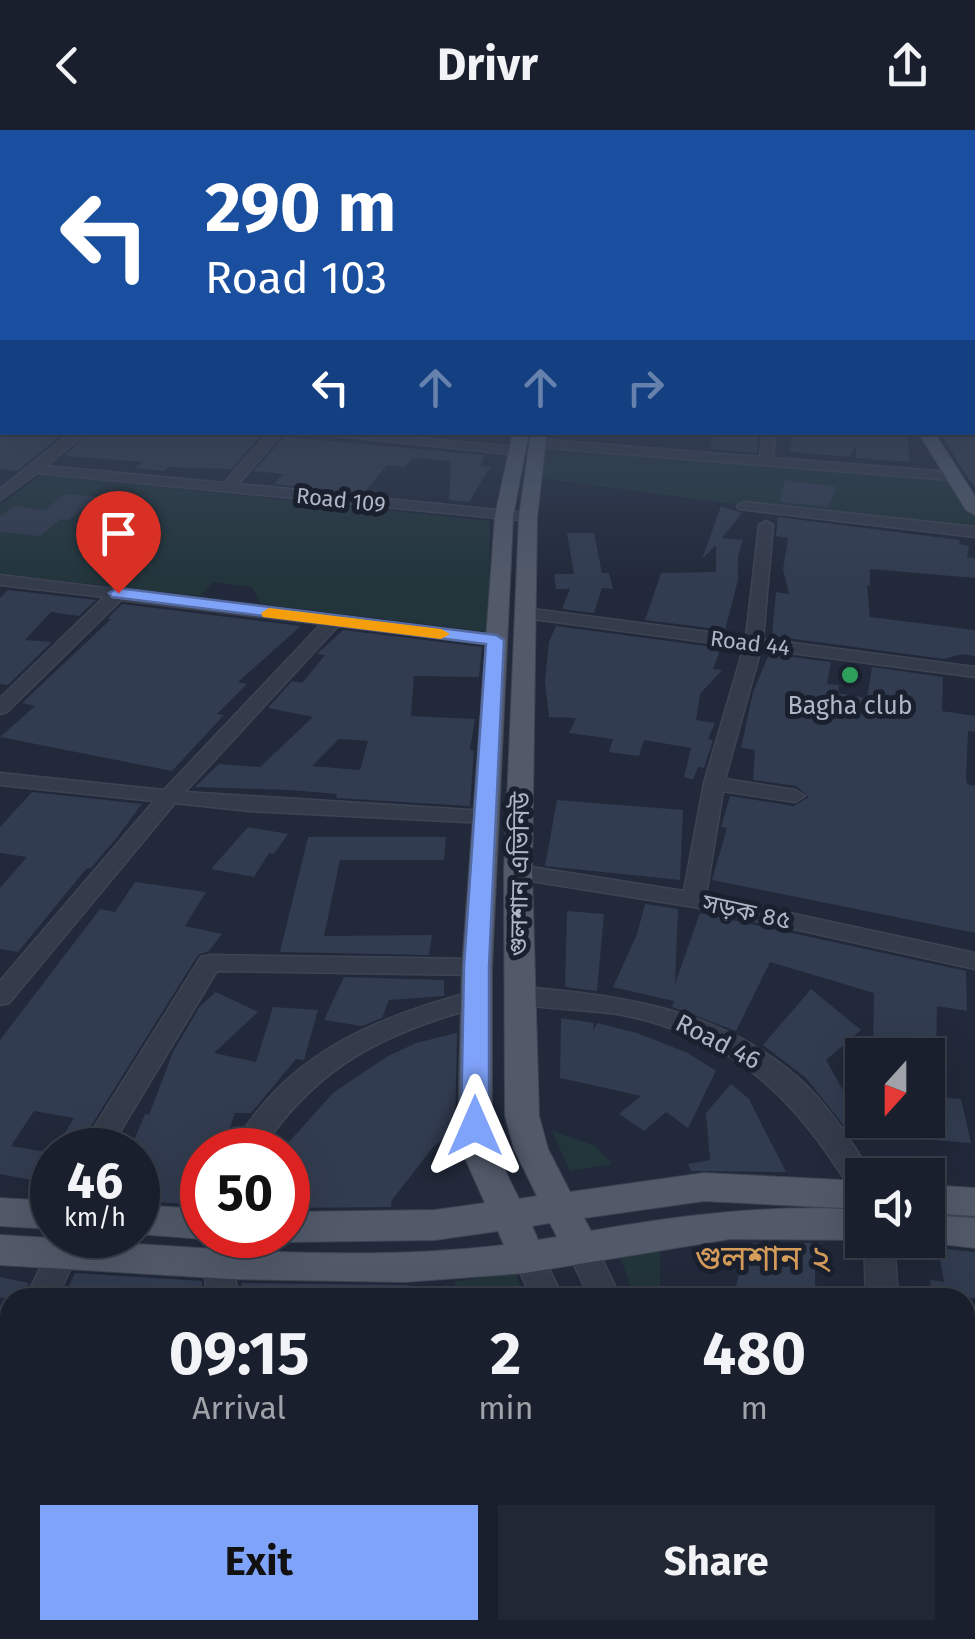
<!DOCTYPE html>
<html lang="en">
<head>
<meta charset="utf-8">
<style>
	body { margin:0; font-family:"Fira Sans","Noto Sans Bengali",sans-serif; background:#222734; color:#f1f3f6; height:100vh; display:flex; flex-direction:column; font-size:38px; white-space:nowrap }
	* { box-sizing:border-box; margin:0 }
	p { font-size:32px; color:#9fa2a9 }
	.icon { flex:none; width:55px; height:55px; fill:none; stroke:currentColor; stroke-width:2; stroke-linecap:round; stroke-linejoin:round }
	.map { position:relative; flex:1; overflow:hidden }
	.sheet { position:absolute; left:0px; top:1158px; width:975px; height:352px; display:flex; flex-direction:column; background:#191f2c; border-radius:30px 30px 0 0; box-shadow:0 10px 40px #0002,0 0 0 2px #373d48 }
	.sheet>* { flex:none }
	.hud { position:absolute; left:0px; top:0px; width:975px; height:305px; box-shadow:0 10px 40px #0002,0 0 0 2px #373d48; background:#1a4fa0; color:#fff; overflow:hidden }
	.needle { width:65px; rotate:201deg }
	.buttons { position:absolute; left:845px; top:908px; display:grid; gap:20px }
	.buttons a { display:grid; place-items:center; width:100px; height:100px; border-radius:0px; background:#191f2c; box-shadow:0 10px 40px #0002,0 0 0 2px #373d48; font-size:50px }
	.speed { position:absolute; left:30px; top:998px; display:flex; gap:20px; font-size:50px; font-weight:700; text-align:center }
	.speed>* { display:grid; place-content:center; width:130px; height:130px; border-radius:50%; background:#191f2c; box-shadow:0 10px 40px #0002,0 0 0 2px #373d48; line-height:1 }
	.speed small { font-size:25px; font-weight:400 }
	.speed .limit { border:15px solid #d22; background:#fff; color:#111 }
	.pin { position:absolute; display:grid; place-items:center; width:85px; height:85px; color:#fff; margin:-102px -42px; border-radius:50% 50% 50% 0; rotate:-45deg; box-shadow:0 0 10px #0007 }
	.pin .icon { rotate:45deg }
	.me { position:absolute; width:110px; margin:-55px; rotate:0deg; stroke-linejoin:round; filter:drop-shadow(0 0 8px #0008) }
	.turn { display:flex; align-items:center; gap:35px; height:210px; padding:0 40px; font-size:45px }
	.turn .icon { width:130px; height:130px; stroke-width:2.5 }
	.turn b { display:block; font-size:70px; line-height:85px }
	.lanes { display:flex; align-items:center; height:95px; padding:0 40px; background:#0003; justify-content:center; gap:50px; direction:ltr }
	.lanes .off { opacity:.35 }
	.eta { display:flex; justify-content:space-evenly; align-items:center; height:170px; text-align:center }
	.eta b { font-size:60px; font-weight:700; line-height:70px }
	.primary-button { display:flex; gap:20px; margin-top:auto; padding:20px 40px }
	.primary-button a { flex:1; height:115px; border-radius:0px; background:#80a3fa; color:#111; font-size:40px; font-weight:700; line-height:115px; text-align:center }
	.primary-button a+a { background:#222734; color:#f1f3f6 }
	header { display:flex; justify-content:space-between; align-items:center; height:130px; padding:0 40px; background:#191f2c; font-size:45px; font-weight:700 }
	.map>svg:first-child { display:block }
	.green { fill:#22353b }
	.building { fill:#323c50; fill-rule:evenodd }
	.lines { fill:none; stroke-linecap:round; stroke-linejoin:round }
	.minor-casing { stroke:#3e4453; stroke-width:3 }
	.major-casing { stroke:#3e4453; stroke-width:2 }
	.minor { fill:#343b4a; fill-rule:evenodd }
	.major { fill:#525a6a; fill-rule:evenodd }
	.route { fill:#80a3fa; stroke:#536aa2; stroke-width:2.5 }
	.slow { fill:#f59e0b }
	.leisure-dot { fill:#2e9e5b; stroke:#1a202e; stroke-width:4 }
	.labels { text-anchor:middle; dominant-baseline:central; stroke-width:10; stroke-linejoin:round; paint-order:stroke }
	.far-street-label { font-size:22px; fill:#afb6c6; stroke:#1a202e }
	.poi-label { font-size:25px; fill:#afb6c6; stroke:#1a202e }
	.street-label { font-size:25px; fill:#afb6c6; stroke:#1a202e }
	.near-quarter-label { font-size:35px; fill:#d69c5a; stroke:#1a202e }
</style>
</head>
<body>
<header><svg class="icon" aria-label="back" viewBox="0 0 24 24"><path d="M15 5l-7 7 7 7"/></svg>Drivr<svg class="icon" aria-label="share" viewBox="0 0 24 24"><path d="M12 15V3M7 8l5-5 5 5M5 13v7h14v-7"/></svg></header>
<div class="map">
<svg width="975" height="1509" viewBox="0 0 975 1509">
	<rect width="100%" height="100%" fill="#21293a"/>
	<path class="green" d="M542,314L950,347L975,373V402L847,389L538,348Z
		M40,345L490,391L489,502L261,474L252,457L213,452L200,466L0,444V376Z
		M552,1001L596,1016L612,1034L570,1041Z
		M660,1120V1156L651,1167H635L620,1127Z
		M516,1143L522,1167H472L452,1152Z
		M427,1500H562L561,1509H423Z"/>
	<path class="building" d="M0,302H65L17,341L0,339Z
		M91,302H260L258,305H261L231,339L169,337L164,341L136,338L143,332L64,326Z
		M714,302H759L757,323L710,319Z
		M793,302H907L910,332L856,328V314L850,327L790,322Z
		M939,302H975V357L968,348Z
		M284,307L485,325L480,336L490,337L469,372L449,370L451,331L413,328L404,337L387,335L364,363L274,354L283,344L254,341Z
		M785,350L837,357L828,377L780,372Z
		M65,364L97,367L69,390L61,389L40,406L0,402V387L15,376L45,380Z
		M721,376L742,383L722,408L743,410L738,426V450L725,500L645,490L661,443L716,442V415L702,429Z
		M778,387L960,410L959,414L969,416L967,427L975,428V448L870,439V456L867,455L870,487L975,500V526L962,524L944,529L772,506L776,462L789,464L783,440L788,408L776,406Z
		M567,403H594L602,443H609L613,459L602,458L594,483L562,479L570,459H556L554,444H574Z
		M8,460L96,470L79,486L51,482L25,510L52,512L8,555L0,554V468Z
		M122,474L301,496L238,552L247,554L217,584L224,585L172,641L0,607L35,576L22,573L111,489H107Z
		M556,496L721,518L713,539L722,540L700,564L696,590L715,593L708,609L713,610L704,638L698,637L693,650L684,647L691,618L644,610L639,626L609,622L613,609L569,603L576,588L549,587L545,551L549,512Z
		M343,500L482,517L479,547L414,546L411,586L475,589L470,620L474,621L470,676L336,668L337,664L290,660L195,657L219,634L260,637L313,587L268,578L292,551L302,553L325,525L317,524ZM339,609L368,611L360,640L312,636Z
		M769,524L831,532L827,554L839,555L838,563L867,568L872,537L943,547L942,581L975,586V602L968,601L966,647L967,654L975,656V803L712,750L727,698L721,697L730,666L794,676L809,667L796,656L753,650L755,620L741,618L753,562Z
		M32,662L142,674L114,711L91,738H87L18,822L0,819V758L27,727L0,723V697Z
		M557,670L683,680L680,750L545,736Z
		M248,697L288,704L274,724L269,723L254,747L211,739Z
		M308,707H446L444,730H340L324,806L432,805L429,825L280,822Z
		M135,752L206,762L185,796L222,804L209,821L198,825L76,1020H54L74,988L34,981L11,1016L52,1023V1054L0,1044V910L100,779L115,782Z
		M645,774L678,779L675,854L700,783L966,841L967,881L937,876L936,925H873L874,863L770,832L736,901L672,877L674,871L613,857L637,804Z
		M567,781L604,784L597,861L565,857Z
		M344,847L444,850V866L389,870L382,888L362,896L324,890Z
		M811,859L861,900L826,930L870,1009L849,1002L806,948L763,915Z
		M216,862L258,882L214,923L256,932L273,877L318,880L304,930L296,929L251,983H235L222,1020H202V1075L138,1071V1020H130L145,984L149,985L173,922L200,876Z
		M561,888L594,893L593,902L597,893L637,903L688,923L716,941L688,998L666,982L644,1001L619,984L641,966L560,948Z
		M457,903L455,1002L434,1016L392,1070L391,1077L288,1078V1013L333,963L388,926L416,913Z
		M731,954L749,969L786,1042L691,1041L688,1034L710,1030L706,983Z
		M928,966L961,969L971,1013L887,1006L884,990H928Z
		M747,1113H821L827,1135L815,1133V1168H733Z
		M938,1118L975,1122V1168H932L930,1150L944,1152Z
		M75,1143L202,1151L203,1168H63Z
		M0,1147L29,1153L21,1168H0Z
		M241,1153L409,1155L411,1168H246Z"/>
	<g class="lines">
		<g class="minor-casing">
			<path id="minor" d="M0,287H2V295H0Z
				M72,302H87L46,336L224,353L269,302H283L238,354L528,383L535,387L528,391L37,343L0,370V359Z
				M301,302H355L516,317L523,321L516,325Z
				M763,302H776L773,328L951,342L958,346L951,350L536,317L529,313L536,309L760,327Z
				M744,372L975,397V407L739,379L737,376Z
				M766,391L773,395L763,509L975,537V547L761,519L725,649L795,660L805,666L795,672L723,661L706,765L975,823V839L694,777L518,749L507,742L518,735L684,761L704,653L744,517L525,488L517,483L525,478L746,507L759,395Z
				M0,445L501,506V514L495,515L338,496L185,662L486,681L497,687L486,693L249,681L175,673L9,873L0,875V851L154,671L0,655V643L164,660L321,494L121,470L7,582L0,584V568L104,467L0,455Z
				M210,825L477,829L489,837L477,845L217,841L109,1020H80L201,827Z
				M518,857C622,864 731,881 809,958C834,984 853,1014 872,1045H862V1065L852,1062C797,969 733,907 623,885C586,878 545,881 509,871L506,865L509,859Z
				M476,861L485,863L488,869L485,875C386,903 320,932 261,1020H232C283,925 377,886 476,861Z
				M581,1106L592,1109L621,1168H590L566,1118L570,1109Z
				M864,1110H894L898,1168H866Z
				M62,1111L73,1115L77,1124L57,1168H26L51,1115Z
				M528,1114L539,1118L563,1168H532L513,1127L517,1118Z
				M219,1121L230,1125L239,1168H207L204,1134L208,1125Z
				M10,1219V1266L0,1270V1223Z
				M572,1500H610V1509H572Z
				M637,1500H675L676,1509H638Z"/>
		</g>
		<g class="major-casing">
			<path id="major" d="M972,252H975V261H972Z
				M513,302H529L513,386L492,837V996L498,1026L519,1069L537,1066L514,1019L505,986L504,742L519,387L531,302H547L537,387L532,742L539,986L548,1019L570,1062L704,1043L862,1051V1079L704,1071L584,1088L591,1101C682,1085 770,1074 862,1080V1110L730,1109L525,1143L405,1152L232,1149L0,1135V1105C166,1114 338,1135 504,1115L498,1101L435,1110L288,1112L274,1105H288V1082L435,1080L485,1073L464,1026L458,996L462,837L495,386ZM550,1093L557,1107L538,1110L532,1096Z
				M918,302H934L975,366V385L966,380Z
				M928,1055L975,1058V1086L928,1083Z
				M0,1068L52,1071V1099L0,1096Z
				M138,1075L202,1079V1105H213L202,1109L138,1104Z
				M928,1085L975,1088V1118L915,1111L928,1110Z"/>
		</g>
		<use href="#minor" class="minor"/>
		<use href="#major" class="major"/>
	</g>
	<linearGradient id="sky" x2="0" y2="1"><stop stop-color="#121720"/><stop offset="0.54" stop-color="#3d4960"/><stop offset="1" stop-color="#3d4960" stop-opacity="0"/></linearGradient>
	<rect width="975" height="454" fill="url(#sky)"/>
	<path class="route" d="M118,458L496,505L504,510L489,836V996L485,1004L475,1007L465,1004L461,996L464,836L486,514L112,467L109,463Z"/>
	<path class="slow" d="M269,478L441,499L450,504L441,509L263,487L261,483Z"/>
	<circle class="leisure-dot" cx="850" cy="545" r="10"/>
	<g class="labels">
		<g class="far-street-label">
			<text transform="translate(341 370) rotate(6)">Road 109</text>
			<text transform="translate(750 513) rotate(7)">Road 44</text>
		</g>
		<g class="poi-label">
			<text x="850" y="576">Bagha club</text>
		</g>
		<g class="street-label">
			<text transform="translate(520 744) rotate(-89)">গুলশান এভিনিউ</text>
			<text transform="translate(747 782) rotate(12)">সড়ক ৪৫</text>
			<text transform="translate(718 912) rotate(27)">Road 46</text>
		</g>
		<g class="near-quarter-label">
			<text x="763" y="1128">গুলশান ২</text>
		</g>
	</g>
</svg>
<div class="buttons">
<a><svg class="needle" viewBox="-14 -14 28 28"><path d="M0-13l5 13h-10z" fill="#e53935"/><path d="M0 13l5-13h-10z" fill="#9fa2a9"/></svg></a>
<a><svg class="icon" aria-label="sound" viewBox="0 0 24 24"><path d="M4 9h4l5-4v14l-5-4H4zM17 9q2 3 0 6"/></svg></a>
</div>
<div class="speed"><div>46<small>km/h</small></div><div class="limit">50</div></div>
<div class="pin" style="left:118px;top:463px;background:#d93025"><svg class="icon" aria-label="arrive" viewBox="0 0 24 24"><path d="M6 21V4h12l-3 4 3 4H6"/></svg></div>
<svg class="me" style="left:475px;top:996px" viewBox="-20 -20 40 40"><path d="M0-17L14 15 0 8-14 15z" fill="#80a3fa" stroke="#fff" stroke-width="4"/></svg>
<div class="hud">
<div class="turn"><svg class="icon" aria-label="left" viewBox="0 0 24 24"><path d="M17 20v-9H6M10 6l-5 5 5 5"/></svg><div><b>290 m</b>Road 103</div></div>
<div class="lanes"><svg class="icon" aria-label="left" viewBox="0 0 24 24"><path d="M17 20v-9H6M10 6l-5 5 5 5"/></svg><svg class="icon off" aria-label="ahead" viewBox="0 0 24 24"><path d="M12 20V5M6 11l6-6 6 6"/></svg><svg class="icon off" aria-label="ahead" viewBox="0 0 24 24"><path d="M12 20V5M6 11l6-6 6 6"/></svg><svg class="icon off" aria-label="right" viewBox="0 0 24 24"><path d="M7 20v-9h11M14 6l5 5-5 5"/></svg></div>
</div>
<section class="sheet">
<div class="eta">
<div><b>09:15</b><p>Arrival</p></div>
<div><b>2</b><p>min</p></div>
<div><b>480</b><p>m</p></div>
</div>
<div class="primary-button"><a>Exit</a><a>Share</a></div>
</section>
</div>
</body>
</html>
